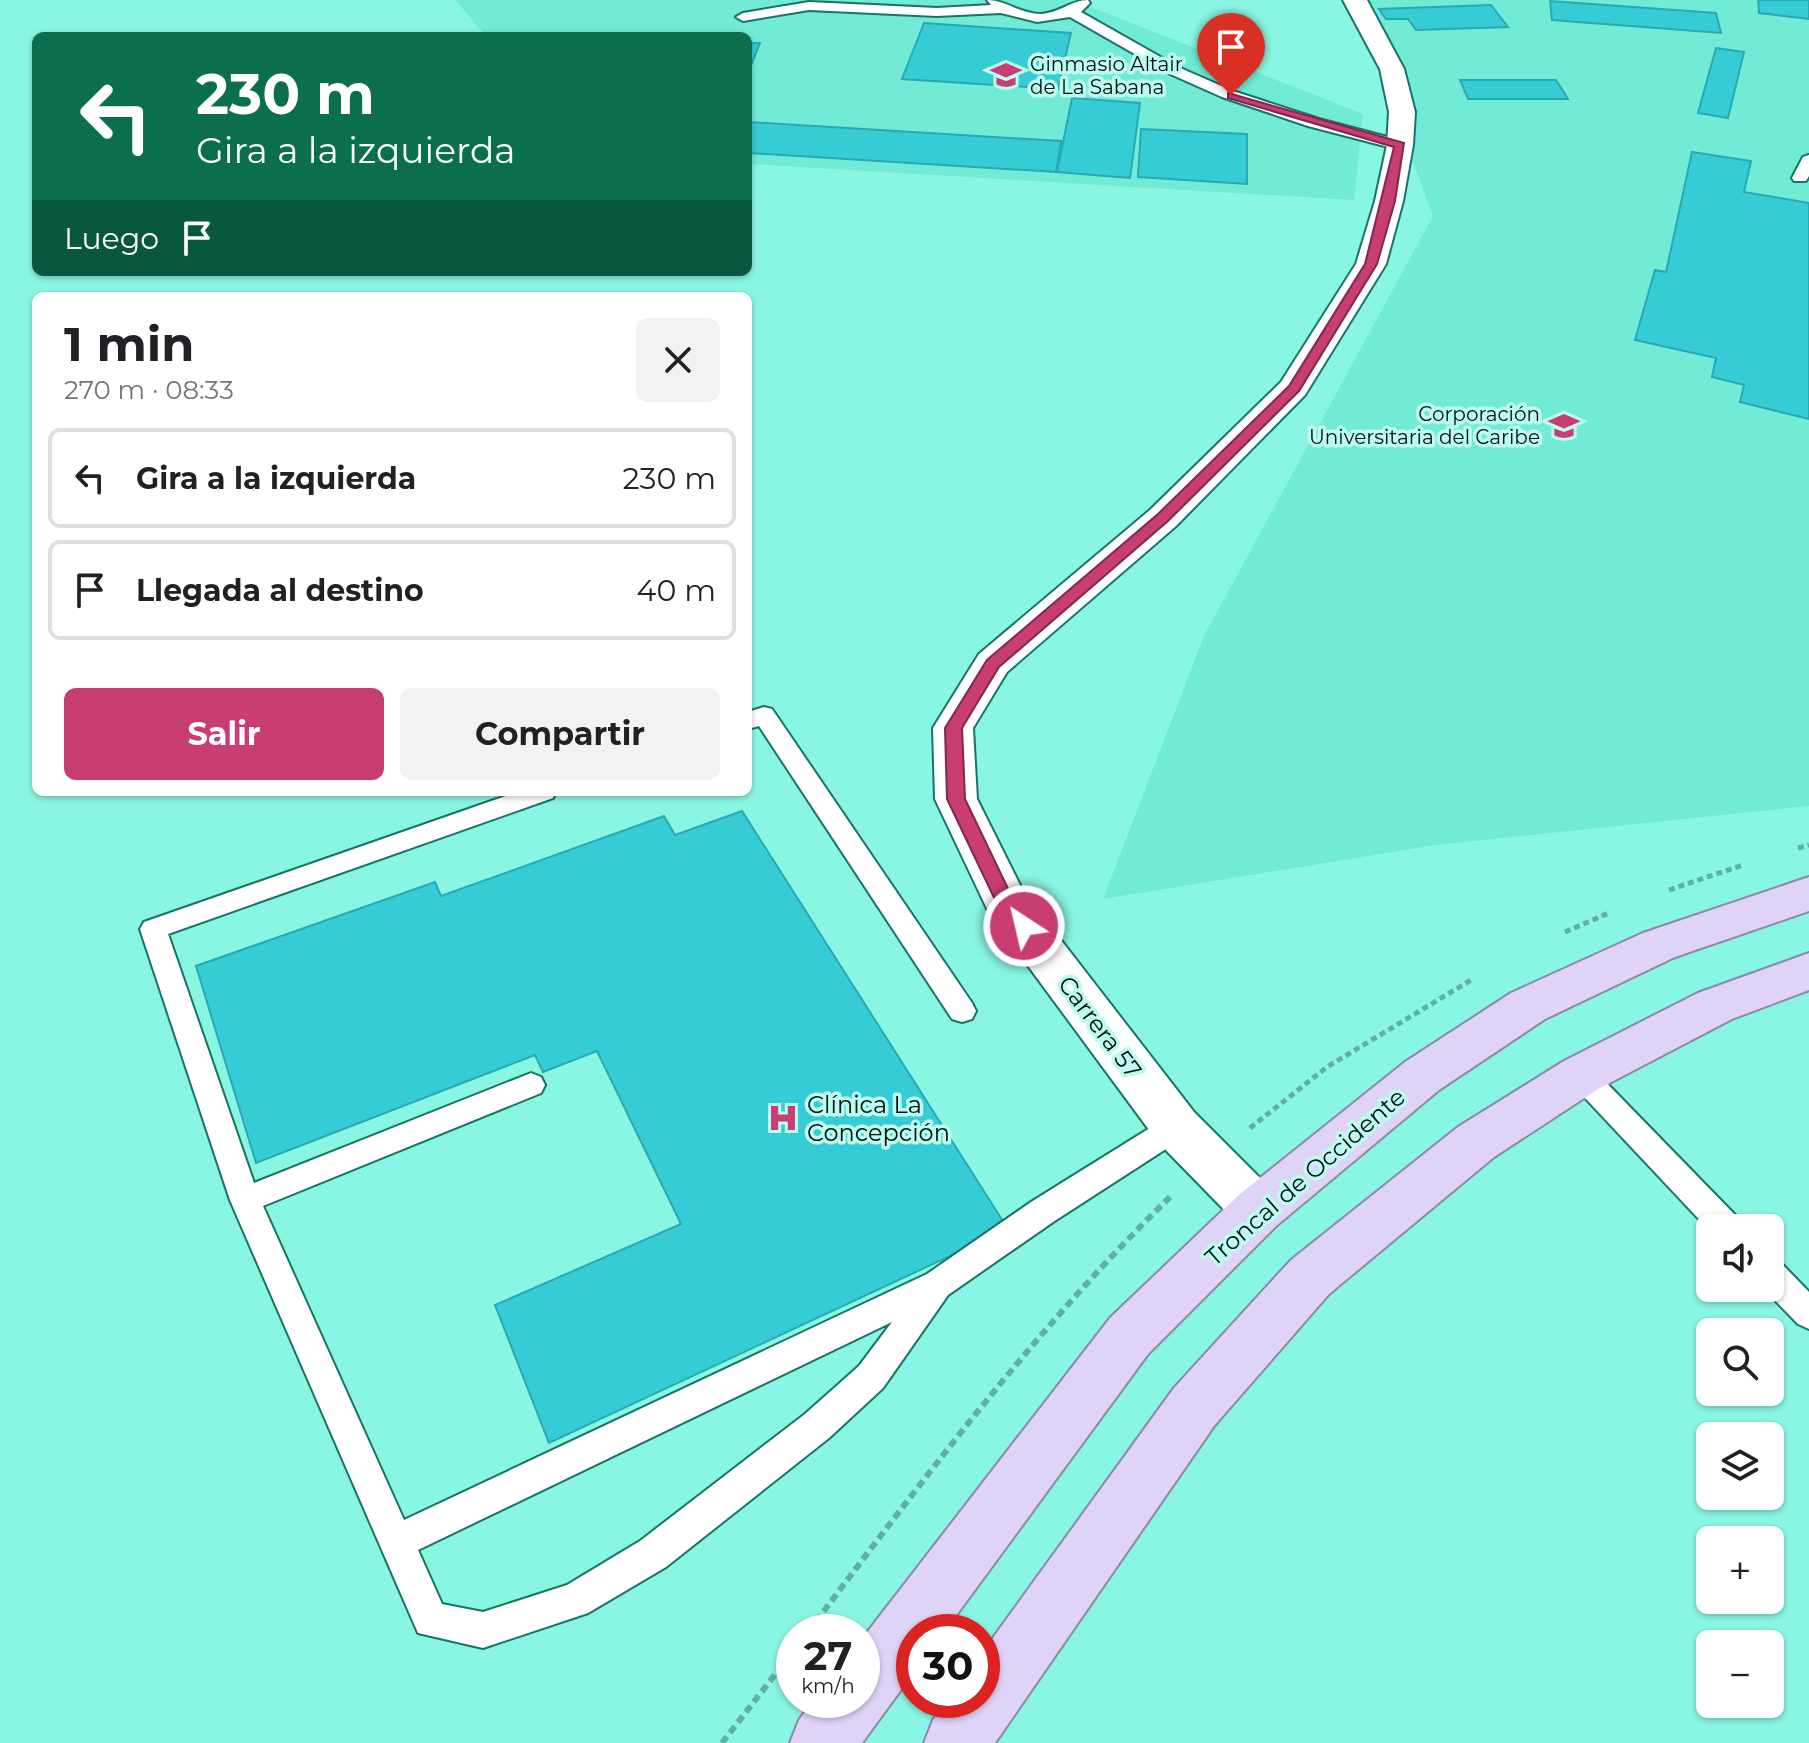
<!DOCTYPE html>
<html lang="es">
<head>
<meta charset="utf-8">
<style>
	body { margin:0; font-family:Montserrat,sans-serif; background:#f2f2f2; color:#202124; height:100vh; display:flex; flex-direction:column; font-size:30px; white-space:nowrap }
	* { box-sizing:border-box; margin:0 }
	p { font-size:26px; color:#757577 }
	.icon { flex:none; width:44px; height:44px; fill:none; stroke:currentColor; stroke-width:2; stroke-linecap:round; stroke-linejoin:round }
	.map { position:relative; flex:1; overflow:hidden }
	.side { position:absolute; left:32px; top:292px; width:720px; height:504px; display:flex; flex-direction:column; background:#fff; border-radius:12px; box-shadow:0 2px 6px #0004 }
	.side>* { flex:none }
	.top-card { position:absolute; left:32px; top:32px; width:720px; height:244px; border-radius:12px; box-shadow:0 2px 6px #0004; background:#0b6e4f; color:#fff; overflow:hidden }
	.buttons { position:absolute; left:1696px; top:1214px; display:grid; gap:16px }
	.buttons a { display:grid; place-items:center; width:88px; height:88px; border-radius:12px; background:#fff; box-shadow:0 2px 6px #0004; font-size:40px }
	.speed { position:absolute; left:776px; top:1614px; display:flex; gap:16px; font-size:40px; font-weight:700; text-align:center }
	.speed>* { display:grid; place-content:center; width:104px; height:104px; border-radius:50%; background:#fff; box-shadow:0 2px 6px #0004; line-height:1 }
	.speed small { font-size:20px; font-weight:400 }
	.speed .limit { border:12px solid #d22; background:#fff; color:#111 }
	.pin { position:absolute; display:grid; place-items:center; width:68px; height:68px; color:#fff; margin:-82px -34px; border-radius:50% 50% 50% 0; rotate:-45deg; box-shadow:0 0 8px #0007 }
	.pin .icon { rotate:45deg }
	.me { position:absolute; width:88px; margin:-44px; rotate:325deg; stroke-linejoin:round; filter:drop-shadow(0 0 6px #0008) }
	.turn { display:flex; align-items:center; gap:28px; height:168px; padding:0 32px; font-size:36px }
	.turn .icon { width:104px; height:104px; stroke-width:2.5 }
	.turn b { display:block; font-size:56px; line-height:68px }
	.then { display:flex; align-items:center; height:76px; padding:0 32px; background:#0003; gap:16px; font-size:30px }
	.round { display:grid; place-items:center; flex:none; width:84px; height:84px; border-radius:12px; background:#f2f2f2 }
	.overview { display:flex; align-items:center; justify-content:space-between; height:136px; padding:0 32px }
	h1 { font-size:48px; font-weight:700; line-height:60px }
	.button { display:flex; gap:16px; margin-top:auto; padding:16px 32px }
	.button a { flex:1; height:92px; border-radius:12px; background:#c83d72; color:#fff; font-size:32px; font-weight:700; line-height:92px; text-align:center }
	.button a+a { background:#f2f2f2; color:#202124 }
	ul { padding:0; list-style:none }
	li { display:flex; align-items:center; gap:24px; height:100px; margin:0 16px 12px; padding:0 16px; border:4px solid #e0e0e0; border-radius:12px }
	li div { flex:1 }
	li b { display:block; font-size:30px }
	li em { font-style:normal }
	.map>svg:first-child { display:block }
	.built { fill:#71ebd6 }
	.building { fill:#36ccd5; stroke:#29a9b1; stroke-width:2 }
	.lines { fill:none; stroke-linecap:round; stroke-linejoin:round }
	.service-casing { stroke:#177467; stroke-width:4 }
	.minor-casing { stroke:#177467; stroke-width:4 }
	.trunk-casing { stroke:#8c89a5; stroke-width:4 }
	.path-far1 { stroke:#5fb1a2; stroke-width:5; stroke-dasharray:6 4; stroke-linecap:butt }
	.path { stroke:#5fb1a2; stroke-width:6; stroke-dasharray:8 5; stroke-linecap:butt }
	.service { fill:#fff; fill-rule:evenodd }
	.minor { fill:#fff; fill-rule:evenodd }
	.trunk { fill:#e0d3f8; fill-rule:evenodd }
	.route { fill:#c83d72; stroke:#82284a; stroke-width:2 }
	.labels { text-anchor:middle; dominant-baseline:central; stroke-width:7; stroke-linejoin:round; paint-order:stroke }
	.far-poi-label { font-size:20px; fill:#00130f; stroke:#befbef; text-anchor:start }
	.street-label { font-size:24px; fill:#00130f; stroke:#befbef }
	.poi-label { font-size:24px; fill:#00130f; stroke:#befbef; text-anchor:start }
</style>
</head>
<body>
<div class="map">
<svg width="1809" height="1743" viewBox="0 0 1809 1743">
	<rect width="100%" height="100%" fill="#89f6e3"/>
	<path class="built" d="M455,0H1073L1363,114L1354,200L748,164V36H486Z
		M1353,0H1809V806L1436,845L1103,899L1204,636L1433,216Z"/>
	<path class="building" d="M1758,0H1809V19L1759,13Z
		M1550,1L1716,13L1721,33L1552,20Z
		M1491,5L1508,27L1416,30L1408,19H1386L1379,9Z
		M924,23L1071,33L1058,89L902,79Z
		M748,43H760L748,73Z
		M1716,48L1744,52L1728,118L1698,113Z
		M1460,80H1556L1568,99H1468Z
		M1072,98L1140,103L1130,178L1057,172Z
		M748,122L1061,141L1056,172L748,153Z
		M1141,129L1247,134V184L1138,177Z
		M1692,152L1751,161L1744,192L1809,203V419L1740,402L1744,385L1712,377L1716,358L1635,340L1655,270L1666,272Z
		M742,811L1008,1229L549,1443L495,1305L681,1224L597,1051L543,1072L535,1055L256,1163L196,966L435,882L441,896L664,816L675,835Z"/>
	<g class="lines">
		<g class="service-casing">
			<path id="service" d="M987,0C1006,0 1020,14 1041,14C1059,13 1072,0 1088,0L1090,3L1081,12L1178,67L1233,91L1319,119L1406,142L1408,145L1400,150L1308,126L1222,97L1168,73L1070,17L1037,22L1001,13L937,16L809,10L743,21L736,17L743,13L809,2L937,8L991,5Z
				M1809,155V176L1806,181H1794L1792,178L1803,157Z
				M764,707L772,709L972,1003L976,1011L972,1019L962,1022L952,1019L759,726L748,729V712Z
				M517,792H556L553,798L168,934L254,1183L531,1073L541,1077L545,1085L541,1093L263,1206L404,1520L927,1274L1031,1202L1166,1118L1176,1114L1186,1118L1191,1127L1186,1136L1053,1222L948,1295L883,1388L829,1438L666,1567L588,1613L483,1648L418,1633L230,1200L140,929L144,922ZM892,1322L859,1366L805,1414L640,1541L567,1585L483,1612L442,1604L418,1550Z
				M1581,1063L1591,1067L1738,1218L1743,1228H1710V1231L1571,1083L1567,1075L1571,1067Z
				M1770,1259L1781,1263L1809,1292V1329L1798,1324L1763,1288H1770Z"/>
		</g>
		<g class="minor-casing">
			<path id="minor" d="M1343,0H1367L1404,69L1415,112L1413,145L1403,201L1386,264L1305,395L1176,526L1007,672L973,728L977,799L1023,891L1194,1112L1276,1194L1284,1210L1276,1226L1258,1233L1240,1226L1158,1142L989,913L935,799L933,728L979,654L1150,510L1281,382L1356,264L1375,201L1387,145L1389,112L1380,69Z"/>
		</g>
		<g class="trunk-casing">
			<path id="trunk" d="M1809,877V911L1675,957L1545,1019L1439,1090L1276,1226L1148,1354L944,1632H914V1672L862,1743H790L799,1720L814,1700H862V1639L1110,1318L1240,1194L1405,1062L1511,993L1643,933Z
				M1809,953V990L1732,1019L1598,1089L1494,1157L1329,1294L1214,1426L995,1743H924L933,1720L948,1700H982V1653L1174,1388L1291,1260L1458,1127L1564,1061L1698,993Z"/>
		</g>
		<path class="path-far1" d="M1798,848L1809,845
			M1669,890L1743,865
			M1565,932L1611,912
			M1250,1128L1327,1067L1471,980"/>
		<path class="path" d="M808,1632C922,1481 1034,1330 1170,1197
			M722,1743L794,1650"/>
		<use href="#service" class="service"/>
		<use href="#minor" class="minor"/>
		<use href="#trunk" class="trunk"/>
	</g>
	<path class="route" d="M1228,93L1404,143L1395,201L1377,264L1299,391L1168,521L999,667L962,728L965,799L1012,897L1033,926L1024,933L1017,931L998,906L947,799L945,728L987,660L1158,514L1289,386L1365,264L1394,147L1228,98Z"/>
	<defs>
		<g id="school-bare" transform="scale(2.4)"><path d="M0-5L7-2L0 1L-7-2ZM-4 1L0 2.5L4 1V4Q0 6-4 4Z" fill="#c83d72" stroke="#befbef" stroke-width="2.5" paint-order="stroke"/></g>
		<g id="university-bare" transform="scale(2.4)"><path d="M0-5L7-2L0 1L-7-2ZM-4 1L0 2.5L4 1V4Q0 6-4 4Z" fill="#c83d72" stroke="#befbef" stroke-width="2.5" paint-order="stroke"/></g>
		<g id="hospital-bare" transform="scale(2.4)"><path d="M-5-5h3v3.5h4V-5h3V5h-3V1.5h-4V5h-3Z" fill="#c83d72" stroke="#befbef" stroke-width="2.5" paint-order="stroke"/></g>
	</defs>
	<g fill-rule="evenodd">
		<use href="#school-bare" x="1006" y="75"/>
		<use href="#university-bare" x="1564" y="426"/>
		<use href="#hospital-bare" x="783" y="1118"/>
	</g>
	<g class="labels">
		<g class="far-poi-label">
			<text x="1030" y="64">Ginmasio Altair<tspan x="1030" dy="23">de La Sabana</tspan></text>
			<text x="1540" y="414" text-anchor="end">Corporación<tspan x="1540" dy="23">Universitaria del Caribe</tspan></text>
		</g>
		<g class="street-label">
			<text transform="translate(1100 1027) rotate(53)">Carrera 57</text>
			<text transform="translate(1305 1177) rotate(-41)">Troncal de Occidente</text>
		</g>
		<g class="poi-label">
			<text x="807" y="1104">Clínica La<tspan x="807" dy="28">Concepción</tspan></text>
		</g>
	</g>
</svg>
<div class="buttons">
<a><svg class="icon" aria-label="sound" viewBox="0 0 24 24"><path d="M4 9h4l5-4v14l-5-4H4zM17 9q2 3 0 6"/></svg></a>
<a><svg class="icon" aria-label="search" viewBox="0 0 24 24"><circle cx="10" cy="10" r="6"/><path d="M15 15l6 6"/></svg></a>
<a><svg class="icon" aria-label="layers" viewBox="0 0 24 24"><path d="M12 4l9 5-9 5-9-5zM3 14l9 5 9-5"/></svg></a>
<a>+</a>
<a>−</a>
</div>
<div class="speed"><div>27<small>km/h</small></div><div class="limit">30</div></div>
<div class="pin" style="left:1231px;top:95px;background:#d93025"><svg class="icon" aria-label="arrive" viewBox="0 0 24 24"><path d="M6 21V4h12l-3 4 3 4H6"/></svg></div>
<svg class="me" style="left:1024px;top:926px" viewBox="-20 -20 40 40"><circle r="17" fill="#c83d72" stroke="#fff" stroke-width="3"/><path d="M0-11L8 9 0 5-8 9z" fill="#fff"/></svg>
<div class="top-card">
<div class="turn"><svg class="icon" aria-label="left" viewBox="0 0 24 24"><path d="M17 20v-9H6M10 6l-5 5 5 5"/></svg><div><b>230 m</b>Gira a la izquierda</div></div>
<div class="then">Luego<svg class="icon" aria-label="arrive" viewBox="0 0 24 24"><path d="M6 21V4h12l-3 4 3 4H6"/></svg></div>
</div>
<section class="side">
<div class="overview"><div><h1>1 min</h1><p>270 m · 08:33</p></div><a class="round"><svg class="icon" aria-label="close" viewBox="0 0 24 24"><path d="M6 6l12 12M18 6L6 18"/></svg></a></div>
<ul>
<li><svg class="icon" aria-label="left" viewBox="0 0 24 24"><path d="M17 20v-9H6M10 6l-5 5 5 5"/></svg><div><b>Gira a la izquierda</b></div><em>230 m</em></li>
<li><svg class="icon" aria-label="arrive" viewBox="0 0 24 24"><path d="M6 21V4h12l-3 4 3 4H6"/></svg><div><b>Llegada al destino</b></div><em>40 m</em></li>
</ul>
<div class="button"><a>Salir</a><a>Compartir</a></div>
</section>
</div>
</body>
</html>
